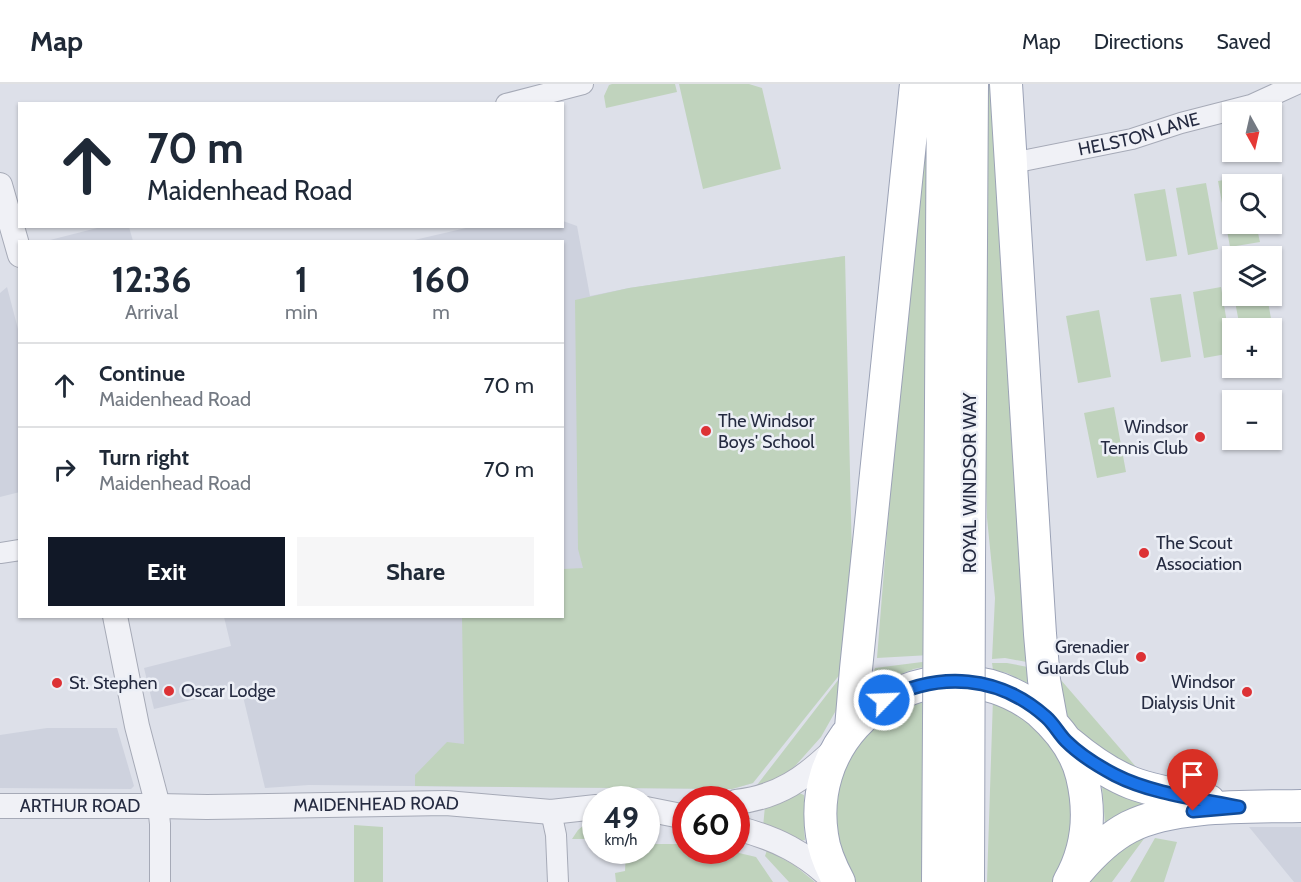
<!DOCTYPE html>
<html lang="en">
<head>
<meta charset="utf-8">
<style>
	body { margin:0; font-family:Cabin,sans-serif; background:#f6f6f7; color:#1f2937; height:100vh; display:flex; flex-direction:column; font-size:22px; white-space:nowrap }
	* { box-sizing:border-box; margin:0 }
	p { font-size:20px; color:#747a83 }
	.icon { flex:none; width:33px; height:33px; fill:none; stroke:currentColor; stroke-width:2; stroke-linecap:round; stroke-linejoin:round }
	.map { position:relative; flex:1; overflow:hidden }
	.drawer { position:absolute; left:18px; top:156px; width:546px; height:378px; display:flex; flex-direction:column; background:#fff; border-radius:0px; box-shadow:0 2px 4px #0004 }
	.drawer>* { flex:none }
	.guide { position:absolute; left:18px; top:18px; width:546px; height:126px; border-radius:0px; box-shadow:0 2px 4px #0004; background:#fff; color:#1f2937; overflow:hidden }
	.needle { width:39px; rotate:172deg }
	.controls { position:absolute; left:1222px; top:18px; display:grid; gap:12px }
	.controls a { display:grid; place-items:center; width:60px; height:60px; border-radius:0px; background:#fff; box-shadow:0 2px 4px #0004; font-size:30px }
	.speed { position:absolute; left:582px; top:702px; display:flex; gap:12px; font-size:30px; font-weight:700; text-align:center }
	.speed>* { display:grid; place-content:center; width:78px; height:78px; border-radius:50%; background:#fff; box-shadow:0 2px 4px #0004; line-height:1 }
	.speed small { font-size:15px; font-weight:400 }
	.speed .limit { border:9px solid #d22; background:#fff; color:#111 }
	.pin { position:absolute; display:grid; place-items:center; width:51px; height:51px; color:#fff; margin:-62px -26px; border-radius:50% 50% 50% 0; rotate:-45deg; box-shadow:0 0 6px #0007 }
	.pin .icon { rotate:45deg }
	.me { position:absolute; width:66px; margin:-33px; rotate:66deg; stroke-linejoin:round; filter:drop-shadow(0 0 4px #0008) }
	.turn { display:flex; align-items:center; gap:21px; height:126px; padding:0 30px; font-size:27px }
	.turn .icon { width:78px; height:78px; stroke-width:2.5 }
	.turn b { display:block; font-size:42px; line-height:51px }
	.eta { display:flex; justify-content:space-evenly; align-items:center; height:102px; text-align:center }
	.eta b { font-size:36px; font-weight:800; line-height:42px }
	.action { display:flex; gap:12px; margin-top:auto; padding:12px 30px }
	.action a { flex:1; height:69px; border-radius:0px; background:#111827; color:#fff; font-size:24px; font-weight:800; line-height:69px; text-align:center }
	.action a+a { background:#f6f6f7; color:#1f2937 }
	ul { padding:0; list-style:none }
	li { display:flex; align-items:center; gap:18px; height:84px; padding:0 30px; border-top:2px solid #e0e1e3 }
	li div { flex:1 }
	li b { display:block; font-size:22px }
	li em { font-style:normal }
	header { display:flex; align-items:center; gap:36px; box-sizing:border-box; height:84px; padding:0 30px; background:#fff; border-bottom:2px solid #e0e1e3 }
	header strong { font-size:28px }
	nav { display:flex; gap:33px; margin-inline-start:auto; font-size:21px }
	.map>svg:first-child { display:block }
	.built { fill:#ced2de }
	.green { fill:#c0d3bd }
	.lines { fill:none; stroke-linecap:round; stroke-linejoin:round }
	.minor-casing { stroke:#a6aab7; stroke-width:22 }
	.tertiary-casing { stroke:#a6aab7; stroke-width:26 }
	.primary-casing { stroke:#9ba2b6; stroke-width:34 }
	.minor { stroke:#f0f1f6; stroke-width:20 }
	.tertiary { stroke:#f0f1f6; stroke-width:24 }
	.primary { stroke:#fff; stroke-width:32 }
	.primary-bridge-casing { stroke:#9ba2b6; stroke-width:34; stroke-linecap:butt }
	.primary-bridge { stroke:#fff; stroke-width:32 }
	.route-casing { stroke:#114b97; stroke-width:15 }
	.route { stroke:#1a73e8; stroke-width:10 }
	.poi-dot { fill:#dd3235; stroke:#eceff6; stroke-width:2 }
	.labels { text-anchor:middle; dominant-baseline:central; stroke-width:5; stroke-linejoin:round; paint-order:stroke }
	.street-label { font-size:18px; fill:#252b41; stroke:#eceff6 }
	.poi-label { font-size:18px; fill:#252b41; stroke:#eceff6; text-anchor:start }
</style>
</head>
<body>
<header>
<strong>Map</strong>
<nav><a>Map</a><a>Directions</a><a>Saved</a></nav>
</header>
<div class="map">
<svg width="1301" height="798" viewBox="0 0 1301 798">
	<rect width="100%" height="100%" fill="#dde0e9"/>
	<path class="built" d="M563,137L577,142L590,212L629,204L845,172L753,699L732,705L309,701L265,704L241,604L154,625L144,584L231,562L224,533L562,532V158L410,157L466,144V143L562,142Z
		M105,142L129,143L133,157H46Z
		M7,203L19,249L20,408L0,413V209Z
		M47,644H117L134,702L131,705L0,704V651Z
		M1249,743H1301V798H1294Z"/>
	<path class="green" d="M612,0H675L677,8L606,24L604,12L609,1Z
		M679,0H749L762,4L781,85L703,105Z
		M931,0L930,571L877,574L898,312Z
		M986,0H993L1032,579L1005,574L992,575L995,514L987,434L985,351Z
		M1248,92L1249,100H1233V140H1256L1260,158L1230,163L1218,97Z
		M1206,99L1218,165L1188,171L1176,104Z
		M1165,105L1177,172L1146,177L1134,110Z
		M845,172L852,475L845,584L753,699L732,705L415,702V691L447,658L464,660L462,533L562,532L563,485L583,484L578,465L575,216L629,204Z
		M1221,203L1232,269L1204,274L1193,208Z
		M1181,210L1191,273L1161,278L1150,214Z
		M1234,212H1267L1276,263L1272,264V244H1240Z
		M1099,226L1111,293L1078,299L1066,232Z
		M1114,323L1126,388L1097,394L1084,329Z
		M930,577L929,582L914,585L875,601L871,598L875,584Z
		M992,579H1007L1033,584L1032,599H1027L1007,589L993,586Z
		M1054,588L1137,684L1134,689L1095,663L1069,635L1055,604Z
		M842,591L839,621L821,653L796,681L781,694L760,705L757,701Z
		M931,611L930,798H855L837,761L833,724L840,687L859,653L887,628Z
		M993,614L1031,635L1056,663L1072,698L1075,736L1067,773L1052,798H987Z
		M1107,700L1140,714L1143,727L1105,740L1102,702Z
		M799,709L804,711V743L805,756L800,757L763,743L765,722L784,718Z
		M354,741L383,743V798H354Z
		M584,741H595V755H572L578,746Z
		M1146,752L1112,798H1089L1120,762Z
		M1155,754L1177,758L1164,798H1130Z
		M647,760H678L685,763L686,766L696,767L707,770C722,762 740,770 756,773L773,798H616L615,789L625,787L626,767L646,766Z
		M767,766L794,781L815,798H789L765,772Z"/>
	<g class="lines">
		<g class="minor-casing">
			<g id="minor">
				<path d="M506,20L583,0"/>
				<path id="s1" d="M1012,79L1132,55L1181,39L1251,21L1297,0"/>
				<path d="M0,469L20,466"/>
				<path d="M158,722L160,740V798"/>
				<path d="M551,728L556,751L558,798"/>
			</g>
		</g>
		<g class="tertiary-casing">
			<g id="tertiary">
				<path d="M0,101L20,171"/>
				<path d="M115,532L137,642L158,722"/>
				<path d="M736,718C779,713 805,694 835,665"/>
				<path id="s2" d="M0,722H158L207,723L446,719L551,728L596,723"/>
				<path d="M646,725L686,733"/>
				<path d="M736,744C776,754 806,769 835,798"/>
			</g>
		</g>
		<g class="primary-casing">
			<path id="primary" d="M1006,0L1040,550L1044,596L1052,640
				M940,477L943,0
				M969,477L972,0
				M851,644L856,585L916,0
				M1069,659C1088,675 1109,690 1132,699C1156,708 1183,712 1209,717
				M1077,788C1092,770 1108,754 1129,743C1174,720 1251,723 1301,722
				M839,798C831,783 824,768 822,751C809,666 876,594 961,597C990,599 1017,609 1040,628C1059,645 1076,667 1082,692C1091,729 1088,765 1069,798"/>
		</g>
		<use href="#minor" class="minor"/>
		<use href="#tertiary" class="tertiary"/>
		<use href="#primary" class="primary"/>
		<g class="primary-bridge-casing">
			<path id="primary-bridge" d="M938,798L940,477
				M968,798L969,477"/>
		</g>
		<use href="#primary-bridge" class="primary-bridge"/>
	</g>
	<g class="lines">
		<g class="route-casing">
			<path id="route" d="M884,616C939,587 999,591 1046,633C1054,640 1059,650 1066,657C1080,671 1098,682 1115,691C1152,710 1200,715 1239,723L1193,727"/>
		</g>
		<use href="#route" class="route"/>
	</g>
	<g class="poi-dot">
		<circle cx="706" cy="347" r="6"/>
		<circle cx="1200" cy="353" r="6"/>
		<circle cx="1144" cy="469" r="6"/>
		<circle cx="1141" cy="573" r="6"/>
		<circle cx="57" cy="599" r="6"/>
		<circle cx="169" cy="607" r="6"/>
		<circle cx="1247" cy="608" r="6"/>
	</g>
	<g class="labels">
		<g class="street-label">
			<text stroke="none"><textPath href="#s1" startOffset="130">HELSTON LANE</textPath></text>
			<text transform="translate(970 399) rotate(-90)">ROYAL WINDSOR WAY</text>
			<text stroke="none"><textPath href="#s2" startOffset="376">MAIDENHEAD ROAD</textPath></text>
			<text stroke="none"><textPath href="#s2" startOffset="80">ARTHUR ROAD</textPath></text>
		</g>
		<g class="poi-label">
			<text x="718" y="337">The Windsor<tspan x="718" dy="21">Boys' School</tspan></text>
			<text x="1188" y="343" text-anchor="end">Windsor<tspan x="1188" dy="21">Tennis Club</tspan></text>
			<text x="1156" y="459">The Scout<tspan x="1156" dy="21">Association</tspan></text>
			<text x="1129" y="563" text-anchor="end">Grenadier<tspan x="1129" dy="21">Guards Club</tspan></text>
			<text x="1235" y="598" text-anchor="end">Windsor<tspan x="1235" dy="21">Dialysis Unit</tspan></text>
			<text x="69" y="599">St. Stephen</text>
			<text x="181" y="607">Oscar Lodge</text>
		</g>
	</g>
</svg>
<div class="controls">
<a><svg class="needle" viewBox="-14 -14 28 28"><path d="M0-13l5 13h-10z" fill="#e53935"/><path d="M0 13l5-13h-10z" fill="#747a83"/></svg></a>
<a><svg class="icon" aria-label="search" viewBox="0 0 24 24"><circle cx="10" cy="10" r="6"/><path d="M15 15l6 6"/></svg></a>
<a><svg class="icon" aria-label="layers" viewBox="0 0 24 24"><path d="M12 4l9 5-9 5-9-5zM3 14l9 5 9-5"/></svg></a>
<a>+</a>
<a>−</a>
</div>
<div class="speed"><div>49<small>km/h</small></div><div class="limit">60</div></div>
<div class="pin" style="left:1193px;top:727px;background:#d93025"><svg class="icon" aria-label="arrive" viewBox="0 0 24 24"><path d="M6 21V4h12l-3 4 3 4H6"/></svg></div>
<svg class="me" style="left:884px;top:616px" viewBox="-20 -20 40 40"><circle r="17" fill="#1a73e8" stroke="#fff" stroke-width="3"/><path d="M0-11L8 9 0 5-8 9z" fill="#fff"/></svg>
<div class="guide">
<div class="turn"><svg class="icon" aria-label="ahead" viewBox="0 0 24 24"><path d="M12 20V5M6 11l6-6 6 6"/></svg><div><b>70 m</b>Maidenhead Road</div></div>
</div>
<section class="drawer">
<div class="eta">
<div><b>12:36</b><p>Arrival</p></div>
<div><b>1</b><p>min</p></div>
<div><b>160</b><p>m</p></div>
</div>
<ul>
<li><svg class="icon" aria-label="ahead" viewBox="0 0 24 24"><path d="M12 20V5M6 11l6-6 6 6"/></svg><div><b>Continue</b><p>Maidenhead Road</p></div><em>70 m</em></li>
<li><svg class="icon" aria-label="right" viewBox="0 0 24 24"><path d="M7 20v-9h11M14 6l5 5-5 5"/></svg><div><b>Turn right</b><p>Maidenhead Road</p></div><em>70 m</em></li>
</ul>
<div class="action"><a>Exit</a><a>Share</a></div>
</section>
</div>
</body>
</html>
